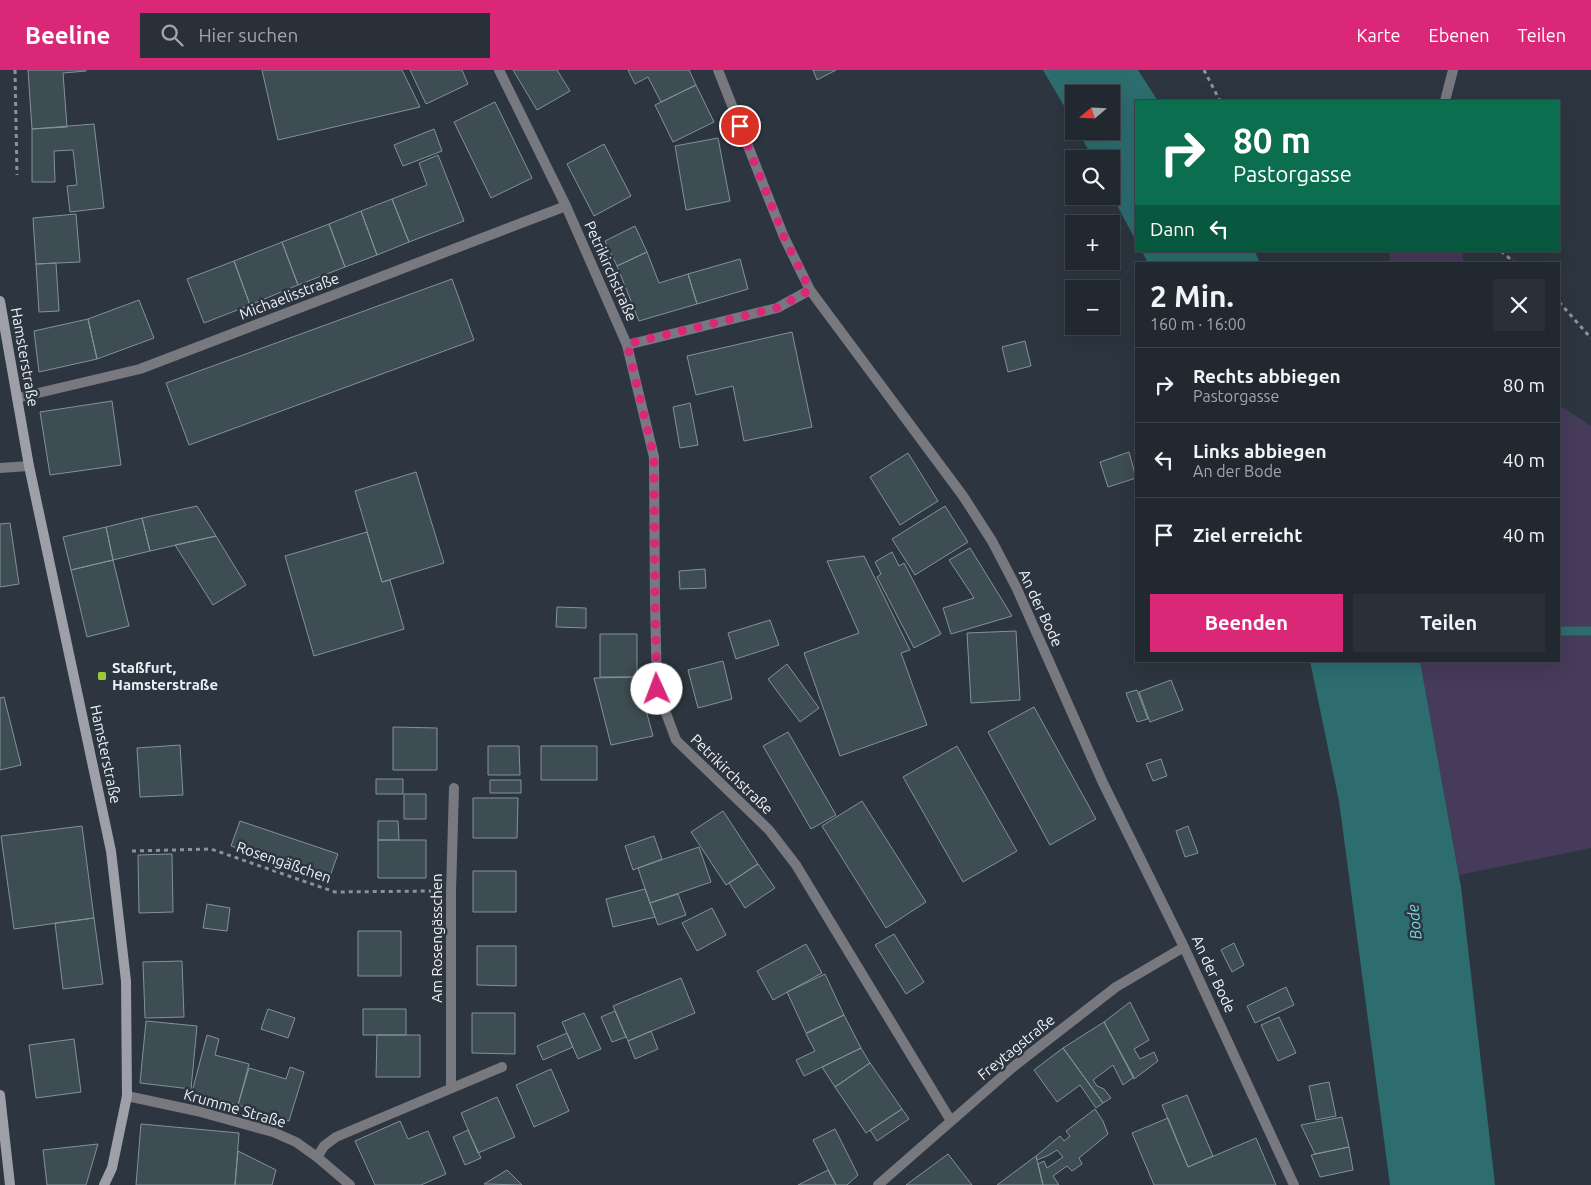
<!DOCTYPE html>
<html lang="de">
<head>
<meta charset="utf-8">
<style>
	body { margin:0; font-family:Ubuntu,sans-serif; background:#2a3038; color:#f1f3f6; height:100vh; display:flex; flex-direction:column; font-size:19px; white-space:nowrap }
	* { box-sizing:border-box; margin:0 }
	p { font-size:16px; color:#a2a6ab }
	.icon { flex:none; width:28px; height:28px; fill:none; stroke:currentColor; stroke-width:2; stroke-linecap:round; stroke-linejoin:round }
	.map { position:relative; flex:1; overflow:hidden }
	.side { position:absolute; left:1135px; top:192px; width:425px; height:400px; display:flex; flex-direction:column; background:#222830; border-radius:0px; box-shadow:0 5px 20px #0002,0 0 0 1px #3f444c }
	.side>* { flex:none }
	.banner { position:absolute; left:1135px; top:30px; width:425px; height:152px; border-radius:0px; box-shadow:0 5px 20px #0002,0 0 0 1px #3f444c; background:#0b6e4f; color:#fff; overflow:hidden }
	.needle { width:32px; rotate:251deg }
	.tools { position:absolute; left:1065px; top:15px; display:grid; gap:10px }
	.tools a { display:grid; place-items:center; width:55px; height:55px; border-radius:0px; background:#222830; box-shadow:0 5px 20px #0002,0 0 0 1px #3f444c; font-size:25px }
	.pin { position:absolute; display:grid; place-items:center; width:42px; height:42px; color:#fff; margin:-21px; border:2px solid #fff; border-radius:50%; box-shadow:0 1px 5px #0007 }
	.me { position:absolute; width:55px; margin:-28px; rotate:358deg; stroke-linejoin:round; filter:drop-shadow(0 0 4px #0008) }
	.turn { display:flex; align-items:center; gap:18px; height:105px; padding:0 15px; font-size:22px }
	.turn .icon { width:65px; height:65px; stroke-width:2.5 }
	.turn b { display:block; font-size:35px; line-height:42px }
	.then { display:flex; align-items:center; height:48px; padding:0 15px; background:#0003; gap:10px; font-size:19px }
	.round { display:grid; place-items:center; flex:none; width:52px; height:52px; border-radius:0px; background:#2a3038 }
	.headline { display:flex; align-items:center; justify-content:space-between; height:85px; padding:0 15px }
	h1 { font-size:30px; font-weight:700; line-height:38px }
	.primary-button { display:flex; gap:10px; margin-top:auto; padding:10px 15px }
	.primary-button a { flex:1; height:58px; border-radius:0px; background:#db2777; color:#fff; font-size:20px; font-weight:700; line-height:58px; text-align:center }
	.primary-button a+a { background:#2a3038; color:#f1f3f6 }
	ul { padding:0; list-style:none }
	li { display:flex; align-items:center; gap:15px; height:75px; padding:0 15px; border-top:1px solid #3f444c }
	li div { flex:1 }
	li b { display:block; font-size:19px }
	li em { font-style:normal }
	header { display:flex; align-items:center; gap:30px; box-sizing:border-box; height:70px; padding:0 25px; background:#db2777; color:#fff }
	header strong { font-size:24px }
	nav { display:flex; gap:28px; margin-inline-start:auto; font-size:18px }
	.search { width:350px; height:45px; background:#2a3038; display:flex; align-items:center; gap:12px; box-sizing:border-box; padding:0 18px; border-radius:0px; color:#a2a6ab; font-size:19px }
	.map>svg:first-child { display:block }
	.green { fill:#463b5a }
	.water { fill:#2d6d70 }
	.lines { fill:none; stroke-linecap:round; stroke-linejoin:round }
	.stream { stroke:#2d6d70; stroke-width:9 }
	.building { fill:#3e4d53; stroke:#829299 }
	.path { stroke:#8a929a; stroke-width:3; stroke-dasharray:4 4; stroke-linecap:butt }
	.lane { stroke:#78797f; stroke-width:10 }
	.street { stroke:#78797f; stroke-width:10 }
	.secondary { stroke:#9d9fa9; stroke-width:10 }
	.route { stroke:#db2777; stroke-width:9; stroke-dasharray:0 16.2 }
	.poi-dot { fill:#9cca31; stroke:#2d3640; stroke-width:2 }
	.labels { text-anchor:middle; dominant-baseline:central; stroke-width:5; stroke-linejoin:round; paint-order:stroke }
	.street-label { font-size:15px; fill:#ecf2f8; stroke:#2d3640 }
	.poi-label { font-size:15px; font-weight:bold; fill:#ecf2f8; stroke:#2d3640; text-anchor:start }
	.water-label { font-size:16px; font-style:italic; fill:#73d7dd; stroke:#2d3640 }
</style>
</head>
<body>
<header>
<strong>Beeline</strong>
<div class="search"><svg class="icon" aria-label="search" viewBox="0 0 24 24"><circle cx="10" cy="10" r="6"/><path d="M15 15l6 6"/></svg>Hier suchen</div>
<nav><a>Karte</a><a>Ebenen</a><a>Teilen</a></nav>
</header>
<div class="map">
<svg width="1591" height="1115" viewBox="0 0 1591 1115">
	<rect width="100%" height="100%" fill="#2d3640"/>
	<path class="green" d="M1389,181H1463V194H1390Z
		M1559,335L1591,356V778L1459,805L1420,591H1559Z"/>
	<path class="water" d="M1043,0H1138L1158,31H1136V171L1111,124V89H1093L1078,61H1111V24H1074V53Z
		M1142,181H1255L1260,194H1148Z
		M1310,591H1420L1461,817L1495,1115H1390L1339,731Z"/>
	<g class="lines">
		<path class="stream" d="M1559,561H1591"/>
	</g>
	<path class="building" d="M28,0H86V1L63,3L67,57L32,59Z
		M262,0H402L420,37L278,70Z
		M410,0H462L468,14L426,34Z
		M513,0H557L570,21L537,40Z
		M628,0H689L696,15L661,32L648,7L635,14Z
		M813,0H836L817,10Z
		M696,15L714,52L673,72L655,35Z
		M495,32L532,108L491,128L454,52Z
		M94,54L104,138L70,142L67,116L77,115L73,80L54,81L55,112H32V59Z
		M434,59L442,81L403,96L394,75Z
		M718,68L730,131L686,140L675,76Z
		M604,74L631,126L594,146L567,94Z
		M438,85L464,151L409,172L392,129L427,115L419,93Z
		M392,129L409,172L377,185L361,141Z
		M361,141L377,185L345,197L329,154Z
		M76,144L80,192L36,194L33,148Z
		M329,154L345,197L298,215L282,172Z
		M635,156L647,182L617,196L605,171Z
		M282,172L298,215L250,235L234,191Z
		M647,182L659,213L688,204L697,234L639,251L617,196Z
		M740,189L748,219L697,234L688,204Z
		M234,191L250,235L204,253L187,209Z
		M56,193L59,241L39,242L36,194Z
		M452,209L474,270L189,375L166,313Z
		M139,230L154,268L97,289L88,249Z
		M88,249L97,289L39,302L34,261Z
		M792,262L812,357L744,371L733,316L696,325L687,286Z
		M1025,271L1031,296L1008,302L1002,277Z
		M112,331L121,395L50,405L40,342Z
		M690,333L698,375L680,378L673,337Z
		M1129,382L1136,408L1108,417L1100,392Z
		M908,383L938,431L900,455L870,407Z
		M416,402L444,493L382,512L355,421Z
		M197,436L216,466L150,481L142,448Z
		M945,436L968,472L915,505L892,469Z
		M142,448L150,481L113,490L106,457Z
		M10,453L19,514L0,517V454Z
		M106,457L113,490L71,500L63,467Z
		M367,462L382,512L390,510L404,559L314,586L285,486Z
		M216,466L246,515L213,535L175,475Z
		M970,478L1012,546L951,564L943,538L974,528L949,490Z
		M892,482L899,496L904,493L941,564L914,578L877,507L881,504L875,492Z
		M864,486L910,580L901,583L927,655L840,686L804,583L859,563L827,491Z
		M113,490L129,556L87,567L71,500Z
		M705,499L706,518L680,519L679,501Z
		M557,537L586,538V558L556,557Z
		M770,550L779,575L736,589L728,563Z
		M1016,561L1020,630L971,633L967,563Z
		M600,564H637V607H600Z
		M723,591L732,629L698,638L688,600Z
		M787,594L819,638L800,652L768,609Z
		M637,607L653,666L611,675L594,608Z
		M1171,610L1183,640L1150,652L1139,622Z
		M1137,620L1148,649L1137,652L1126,623Z
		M4,627L21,695L0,700V628Z
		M1034,637L1096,749L1050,775L988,662Z
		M393,657L437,658V700H393Z
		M788,662L836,745L811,759L763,676Z
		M180,675L183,725L140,727L137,678Z
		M488,676H519L520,705H488Z
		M541,676H597V710H541Z
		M957,676L1017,781L963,812L903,707Z
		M1161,689L1167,706L1153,711L1146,694Z
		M376,709H403V724H376Z
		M490,710H521V723H490Z
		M404,724H426V749H404Z
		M473,728H518L517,768H473Z
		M862,731L926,832L886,858L822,756Z
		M723,741L758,794L726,815L691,762Z
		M240,751L338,784L329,809L231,776Z
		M378,751H398L399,770H378Z
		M82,756L94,848L14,859L1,766Z
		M1188,756L1198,783L1185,787L1176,761Z
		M654,766L662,789L633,800L625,776Z
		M378,770H426V808H378Z
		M699,777L711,812L650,833L638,798Z
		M172,784L173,842L139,843L138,785Z
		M758,794L775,818L745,838L729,813Z
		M473,801H516V842H473Z
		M645,819L655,847L613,857L606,829Z
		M678,824L686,845L658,855L650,833Z
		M207,834L230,838L227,861L203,858Z
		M712,838L726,865L697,881L682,853Z
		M94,848L103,914L63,919L55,853Z
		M358,861H401V906H358Z
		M894,864L924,912L906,924L875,875Z
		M1234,873L1244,895L1232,902L1221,880Z
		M806,874L822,903L773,930L757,901Z
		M477,876H516V916L477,915Z
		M182,891L184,947L145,948L143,892Z
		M825,904L844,945L806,963L787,922Z
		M681,908L695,943L628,971L613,936Z
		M1286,917L1294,935L1255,953L1247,936Z
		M1130,932L1149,970L1134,979L1140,989L1154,982L1158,991L1134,1009L1104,952Z
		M268,939L295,948L288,968L261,959Z
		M363,939H406V965H363Z
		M615,941L626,967L612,972L601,947Z
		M472,943H515V984L472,983Z
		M584,943L601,979L578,989L562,952Z
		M844,945L861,978L804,1006L796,990L815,981L806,964Z
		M1279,947L1296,983L1278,991L1261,955Z
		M146,951L197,956L191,1019L140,1013Z
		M1104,952L1134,1007L1123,1015L1113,995L1093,1010L1097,1016L1104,1019L1111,1028L1103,1033L1063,978Z
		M651,961L658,979L635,989L628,971Z
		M567,963L573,977L543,990L537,976Z
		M207,965L219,969L215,985L249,994L238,1035L192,1022Z
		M377,965H420V1007H376Z
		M74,969L81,1022L36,1028L29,975Z
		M861,978L870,993L835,1017L822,997Z
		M1063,978L1103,1033L1096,1038L1080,1015L1057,1032L1034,1000Z
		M870,993L902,1039L866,1063L835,1017Z
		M290,997L304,1002L289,1051L238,1035L249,998L286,1009Z
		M551,999L569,1041L534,1057L516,1015Z
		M1329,1012L1336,1046L1316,1050L1309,1016Z
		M1187,1025L1213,1086L1188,1097L1162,1035Z
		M497,1027L515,1067L478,1083L461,1043Z
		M902,1039L909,1049L877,1071L870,1060Z
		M1095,1039L1103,1051L1108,1064L1079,1088L1082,1094L1072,1101L1067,1096L1053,1106L1059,1115H1043L1038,1094L1044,1091L1047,1098L1063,1087L1057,1080L1049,1085L1037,1090L1036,1086L1060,1066L1064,1071L1070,1066L1066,1061Z
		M1342,1047L1349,1077L1315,1084L1301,1055Z
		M1168,1048L1188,1097L1256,1068L1276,1115H1154L1132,1063Z
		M400,1051L408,1069L428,1061L446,1104L421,1115H375L355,1071Z
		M141,1054L239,1063L235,1115H136Z
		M835,1059L858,1105L847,1115H836L813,1070Z
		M468,1060L481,1088L465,1095L453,1067Z
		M98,1074L86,1115H47L43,1080Z
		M1349,1077L1353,1100L1320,1107L1311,1085Z
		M238,1081L276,1100L272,1115H235Z
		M948,1084L972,1115H906Z
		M1036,1086L1043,1115H997Z
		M507,1100L522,1115L484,1114Z
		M828,1100L836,1115H798Z"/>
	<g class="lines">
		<path class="path" d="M15,0L17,105
			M1204,0L1220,31
			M1501,181L1516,194
			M1559,232L1591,268
			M132,781L211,779L335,822L431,821"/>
		<path class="lane" d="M1445,31L1453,0
			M0,398L29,396"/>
		<path class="street" d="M499,0L566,136L627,275L654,387L655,533L657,619L676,670L769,760L796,795L951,1051
			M718,0L784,167L810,220L963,426L992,471L1017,519L1103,713L1184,877L1294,1115
			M627,275L777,238L810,220
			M17,328L140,299L566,136
			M451,1017V821L454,718
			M127,1026L197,1041L273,1062L296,1072L317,1087L350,1115
			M317,1087L324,1076L336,1067L502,997
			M878,1115L1013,997L1116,917L1184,877"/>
		<path class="secondary" d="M0,231L29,396L111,781L126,911L127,1026L112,1098L104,1115
			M0,1025L10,1115"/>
	</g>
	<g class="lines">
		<path class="route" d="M657,619L655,533L654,387L627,274L777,238L810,220L784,167L740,56"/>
	</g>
	<rect class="poi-dot" x="97" y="601" width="10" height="10" rx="2.5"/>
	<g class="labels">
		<g class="street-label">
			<text transform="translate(611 201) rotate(66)">Petrikirchstraße</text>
			<text transform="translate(289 226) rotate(-21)">Michaelisstraße</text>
			<text transform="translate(25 287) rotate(80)">Hamsterstraße</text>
			<text transform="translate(1041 538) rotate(65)">An der Bode</text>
			<text transform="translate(106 684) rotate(78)">Hamsterstraße</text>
			<text transform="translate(732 704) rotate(44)">Petrikirchstraße</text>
			<text transform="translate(284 792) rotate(19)">Rosengäßchen</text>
			<text transform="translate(436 868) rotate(-90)">Am Rosengässchen</text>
			<text transform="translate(1214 904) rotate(65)">An der Bode</text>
			<text transform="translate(1016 977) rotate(-39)">Freytagstraße</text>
			<text transform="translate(235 1038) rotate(16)">Krumme Straße</text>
		</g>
		<g class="poi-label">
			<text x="112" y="597">Staßfurt,<tspan x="112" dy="17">Hamsterstraße</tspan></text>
		</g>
		<g class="water-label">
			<text transform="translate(1414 852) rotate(-96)">Bode</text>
		</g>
	</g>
</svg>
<div class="tools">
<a><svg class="needle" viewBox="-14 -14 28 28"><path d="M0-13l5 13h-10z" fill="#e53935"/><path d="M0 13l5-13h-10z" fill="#a2a6ab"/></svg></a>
<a><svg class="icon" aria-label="search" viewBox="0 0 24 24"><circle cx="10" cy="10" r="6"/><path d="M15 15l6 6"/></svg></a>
<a>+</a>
<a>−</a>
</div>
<div class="pin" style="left:740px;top:56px;background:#d93025"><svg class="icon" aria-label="arrive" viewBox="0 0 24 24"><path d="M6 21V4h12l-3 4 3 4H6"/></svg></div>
<svg class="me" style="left:657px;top:619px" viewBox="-20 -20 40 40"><circle r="19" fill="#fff"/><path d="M0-13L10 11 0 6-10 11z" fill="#db2777"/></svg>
<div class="banner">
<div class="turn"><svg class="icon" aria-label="right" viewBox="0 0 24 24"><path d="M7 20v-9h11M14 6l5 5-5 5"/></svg><div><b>80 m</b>Pastorgasse</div></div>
<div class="then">Dann<svg class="icon" aria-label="left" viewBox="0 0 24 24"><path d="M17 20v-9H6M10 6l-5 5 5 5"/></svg></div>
</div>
<section class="side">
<div class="headline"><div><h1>2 Min.</h1><p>160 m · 16:00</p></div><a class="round"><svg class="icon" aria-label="close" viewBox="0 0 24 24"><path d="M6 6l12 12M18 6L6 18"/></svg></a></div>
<ul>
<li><svg class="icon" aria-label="right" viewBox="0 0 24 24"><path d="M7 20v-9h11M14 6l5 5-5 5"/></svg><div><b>Rechts abbiegen</b><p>Pastorgasse</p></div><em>80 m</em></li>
<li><svg class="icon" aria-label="left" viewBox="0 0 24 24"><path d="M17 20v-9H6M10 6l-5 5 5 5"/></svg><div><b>Links abbiegen</b><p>An der Bode</p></div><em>40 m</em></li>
<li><svg class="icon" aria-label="arrive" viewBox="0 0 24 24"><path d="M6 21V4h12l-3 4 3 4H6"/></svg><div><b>Ziel erreicht</b></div><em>40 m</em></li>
</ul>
<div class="primary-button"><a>Beenden</a><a>Teilen</a></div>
</section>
</div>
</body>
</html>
